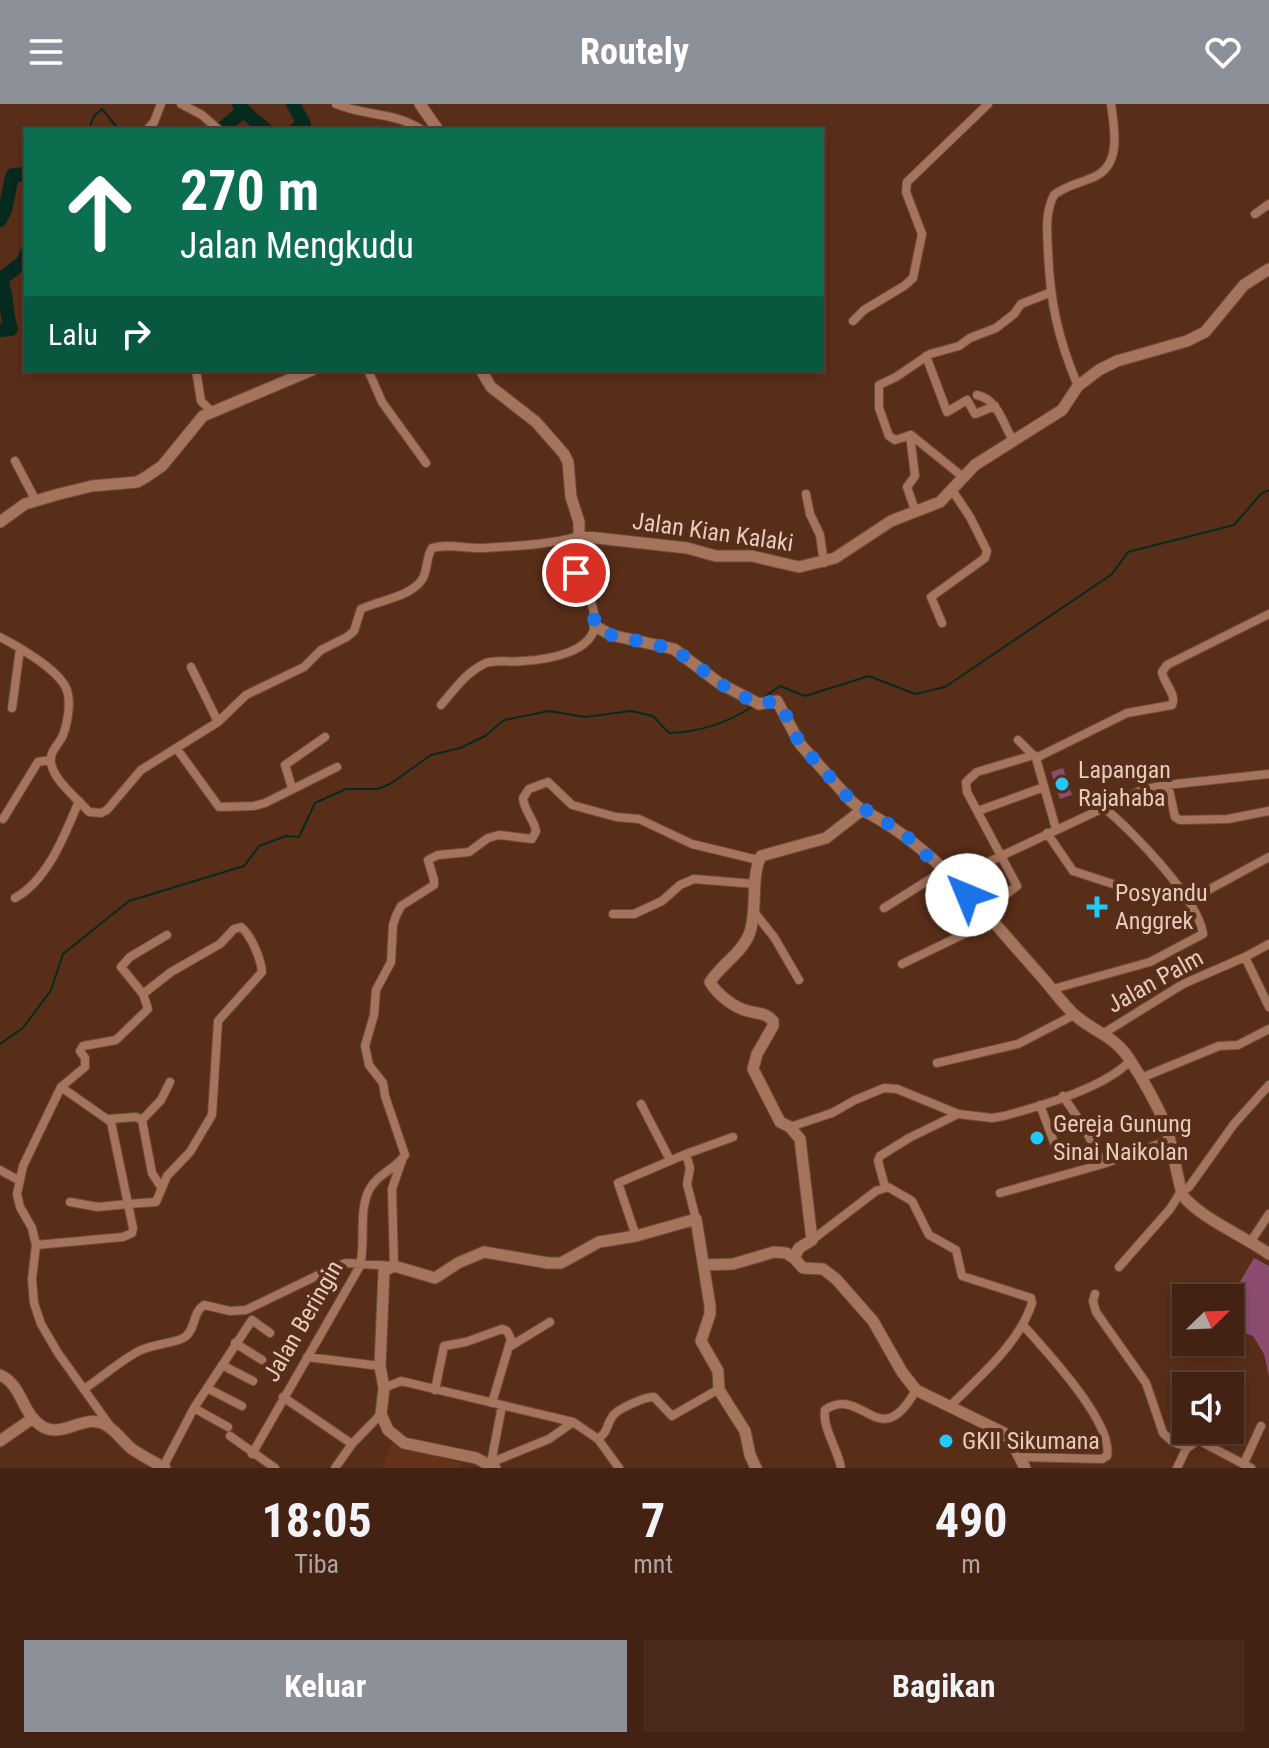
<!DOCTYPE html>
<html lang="id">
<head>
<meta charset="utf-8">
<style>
	body { margin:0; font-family:"Roboto Condensed",sans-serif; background:#4a2a1c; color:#f1f3f6; height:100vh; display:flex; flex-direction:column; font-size:30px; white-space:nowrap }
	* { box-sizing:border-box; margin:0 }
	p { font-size:26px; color:#afa4a0 }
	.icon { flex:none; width:44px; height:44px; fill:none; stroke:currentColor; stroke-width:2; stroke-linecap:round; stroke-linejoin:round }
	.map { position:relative; height:1364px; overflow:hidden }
	.panel { display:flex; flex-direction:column; background:#432213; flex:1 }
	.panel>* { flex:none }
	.hud { position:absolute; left:24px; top:24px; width:800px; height:244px; border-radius:0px; box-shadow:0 4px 12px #0003,0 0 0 2px #5b3f33; background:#0b6e4f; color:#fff; overflow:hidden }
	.needle { width:52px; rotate:67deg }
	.fabs { position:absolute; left:1172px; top:1180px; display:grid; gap:16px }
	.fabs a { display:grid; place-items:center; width:72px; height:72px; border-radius:0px; background:#432213; box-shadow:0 4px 12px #0003,0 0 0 2px #5b3f33; font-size:40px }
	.pin { position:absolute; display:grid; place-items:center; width:68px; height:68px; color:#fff; margin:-34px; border:4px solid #fff; border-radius:50%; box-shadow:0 2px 8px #0007 }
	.me { position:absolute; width:88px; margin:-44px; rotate:315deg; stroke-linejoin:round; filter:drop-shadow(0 0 6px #0008) }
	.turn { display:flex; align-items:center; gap:28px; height:168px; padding:0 24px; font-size:36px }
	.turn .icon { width:104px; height:104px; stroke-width:2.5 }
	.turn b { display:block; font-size:56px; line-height:68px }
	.then { display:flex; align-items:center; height:76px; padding:0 24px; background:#0003; gap:16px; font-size:30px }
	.eta { display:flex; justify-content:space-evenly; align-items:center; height:136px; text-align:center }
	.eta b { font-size:48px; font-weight:700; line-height:56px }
	.button { display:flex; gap:16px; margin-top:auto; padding:16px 24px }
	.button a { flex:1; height:92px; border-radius:0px; background:#8c9099; color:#fff; font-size:32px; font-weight:700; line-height:92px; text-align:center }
	.button a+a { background:#4a2a1c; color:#f1f3f6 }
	header { display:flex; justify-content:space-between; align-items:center; height:104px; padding:0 24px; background:#8c9099; color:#fff; font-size:36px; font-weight:700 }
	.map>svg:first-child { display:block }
	.built { fill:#643319 }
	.green { fill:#8b4c70 }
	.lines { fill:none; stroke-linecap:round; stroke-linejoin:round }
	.stream { stroke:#072a1e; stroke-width:2 }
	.river { stroke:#072a1e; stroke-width:14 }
	.street-casing { stroke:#6f4c39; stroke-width:10 }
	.secondary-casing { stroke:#6f4c39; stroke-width:13 }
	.street { stroke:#a5745d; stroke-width:8 }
	.secondary { stroke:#a5745d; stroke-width:11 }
	.route { stroke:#1a73e8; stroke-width:14; stroke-dasharray:0 25.2 }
	.poi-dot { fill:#21c9fd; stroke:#592e19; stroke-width:3 }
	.labels { text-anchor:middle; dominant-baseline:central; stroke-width:8; stroke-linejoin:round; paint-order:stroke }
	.street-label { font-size:24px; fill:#e6cbbf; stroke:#592e19 }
	.poi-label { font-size:24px; fill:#e6cbbf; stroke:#592e19; text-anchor:start }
</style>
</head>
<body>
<header><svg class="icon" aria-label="menu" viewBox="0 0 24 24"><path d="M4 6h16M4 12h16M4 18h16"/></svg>Routely<svg class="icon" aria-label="heart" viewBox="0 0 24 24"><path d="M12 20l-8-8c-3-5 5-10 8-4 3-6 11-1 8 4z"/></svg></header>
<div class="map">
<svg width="1269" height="1364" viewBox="0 0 1269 1364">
	<rect width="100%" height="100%" fill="#592e19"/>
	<path class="built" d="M392,1340L461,1359L462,1364H382Z"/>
	<path class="green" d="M1063,664L1072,691L1060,695L1051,668Z
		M1254,1154L1269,1162V1273L1264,1250L1253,1232L1235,1226L1230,1221V1194H1221L1225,1187L1237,1183Z"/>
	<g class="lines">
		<path class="stream" d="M89,26L94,12L102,5L119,26
			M764,593L780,582L805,592L869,572L915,590L945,583L1112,470L1128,448L1234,421L1261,390L1269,386
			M0,940L23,924L51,886L63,850L129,797L244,762L259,742L286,732L299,733L315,699L346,685H378L390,680L431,651L460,644L485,632L504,616L549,607L585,613L631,607L653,612L669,629C699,628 728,619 753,602"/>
		<path class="river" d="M239,0C244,10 257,17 266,26
			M293,0L304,20L295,26
			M225,26L223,24L243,7
			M0,116C9,103 7,86 13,71L26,70
			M0,176L24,157L26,150
			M0,226L11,225C5,208 8,192 1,176"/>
		<g class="street-casing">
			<path id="street" d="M181,0L202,11L219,26
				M336,0C364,12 396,8 422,26
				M147,26L154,18L161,0
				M1255,110L1269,100
				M853,217L864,206L904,182L913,174L922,130L906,88L907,78L988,0
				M926,252L947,308L967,296L975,310L995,302
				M196,266L201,297L211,307
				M368,266L382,298L426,359
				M1078,282C1058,235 1050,198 1048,147C1047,128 1045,108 1054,91C1066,81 1082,79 1096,72C1122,59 1114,23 1111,0
				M977,291C999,296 1003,321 1014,338
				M910,331L915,372L907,383L916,409
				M15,357L36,397
				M963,373L911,331L895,336L889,332L879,304V281L896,273L930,250L959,242L970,234L996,224L1014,210L1021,200L1049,189
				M806,390L810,410L820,431L824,459
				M942,519L931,493L985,454L987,447L970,413L952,386
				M0,533C18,542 55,564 65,582C72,594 68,618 63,631C59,641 49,647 51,659C54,677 77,694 89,708L101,709L107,706L141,666L218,618L246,591L304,563L321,546L347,533L354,527L361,505C380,496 412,493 423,474C428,464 426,454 432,444C448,439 466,445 483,444C514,442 549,441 579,432
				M191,563L218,618
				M441,601C455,585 466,568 486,559C498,555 510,559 522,557C545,556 598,549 595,515C592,490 574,465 566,441L559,438
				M12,604L20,545
				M1018,636L1036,654L1056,725
				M177,645L219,703L254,702L265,699L337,663
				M1036,654L1127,609L1172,601C1177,590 1164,580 1162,568L1167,561L1269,510
				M1168,681L1175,713L1180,716L1228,715L1269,707
				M292,684L285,661L325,633
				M978,707L1044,683
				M3,715L38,658L50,656
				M1047,729L1073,767L1113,780
				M952,775L1142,686L1166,681L1269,670
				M15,794C48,776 65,730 79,697
				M1188,797L1269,753
				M884,804L943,767
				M754,808L774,833L799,876
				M983,808L1017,782L967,688L966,678L977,668L1034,651
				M613,810H634L662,797L680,781L694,775L755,780
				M1245,853L1269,903
				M902,860L991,817
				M1053,885L1150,858L1203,830C1199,796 1131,725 1104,704
				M143,890L121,863L130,853L167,831
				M1104,929L1183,880L1245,853L1269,840
				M937,959L1018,940L1074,911
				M1141,974L1219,942L1238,941L1269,925
				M61,983L111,1018L128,1100L156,1098L167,1072L190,1048L212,1011L218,917L262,868C261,855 251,831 241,823L234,825L220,840L171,868L143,890L148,905L116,936L83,942L80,947L85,954V963L61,983L23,1062L17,1090L20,1103L32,1124L36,1141L32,1175L34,1199L41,1220L58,1249L110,1322
				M1063,992L1084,1023L1103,1060
				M641,1000L670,1056
				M1040,1001L1055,1041
				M109,1015L136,1013L142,1016L152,1069L161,1083
				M142,1016L161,996L170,978
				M790,1023L832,1009L855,996L884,984L897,985L958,1010L992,1014L1004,1012C1041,1002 1104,984 1130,957
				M686,1050L733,1033
				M0,1066L18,1076
				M885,1083L878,1057L880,1052L909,1034L958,1010
				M1000,1089L1103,1060L1170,1036
				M636,1132L618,1079L686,1050L690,1064L687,1080L696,1115
				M812,1136L876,1087L888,1083L912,1097L929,1131L956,1146L962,1172L1031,1194L1032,1199C1019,1240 979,1273 949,1303
				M1251,1137L1269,1110
				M36,1141L123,1133L132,1129L133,1124L128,1100L98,1103L70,1098
				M1119,1163L1170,1105L1180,1089L1189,1083L1234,1020L1269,981
				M1095,1190L1093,1197L1096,1208L1146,1279L1163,1329L1173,1338L1188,1343
				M235,1239L262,1256
				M509,1243L550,1218
				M307,1253L380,1262
				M222,1261L253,1277
				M207,1284L242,1302
				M384,1284L401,1277L573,1318L598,1335C608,1328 606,1322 612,1313C616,1305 647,1292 654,1293L672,1312L719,1285
				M84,1285C102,1273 119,1258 137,1248C150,1240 178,1239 185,1233C196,1225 192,1209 204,1201L230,1207L246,1206L337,1162L346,1159L394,1162L392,1085L402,1056
				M435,1286L444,1242L466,1238L502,1225L507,1227L511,1235L492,1299
				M283,1293L352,1340
				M194,1304L228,1323
				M230,1332L275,1364
				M598,1335L619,1364
				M252,1350L360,1162C366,1138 358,1108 369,1086C377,1070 396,1065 405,1051L385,992L383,979L369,961L365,942L374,911L376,886L391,858L393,821L396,812L401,802L434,781V776L428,756L438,751L469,748L488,734L499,731L532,735L536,727C534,715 524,707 523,694L529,685L548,678L572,701L616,713L639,715L692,740L758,756
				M1020,1353L1102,1355L1107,1352C1114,1319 1045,1246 1023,1221
				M490,1359L549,1335L573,1318
				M491,1359L502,1302
				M1244,1359L1261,1322
				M163,1363L194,1304L252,1216L270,1229
				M335,1364L352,1340L381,1310
				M841,1364C838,1345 822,1324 825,1306C863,1280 879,1352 916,1286
				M1177,1364L1186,1345L1198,1336L1251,1364"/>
		</g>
		<g class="secondary-casing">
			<path id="secondary" d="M420,0L438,26
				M481,266L491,283L536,318L564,350L568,358L571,393L579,418V432L687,444L716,452H752L799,463L835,454L891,417L940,398L975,361L1062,306L1078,282L1099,266L1117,257L1187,237L1205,228L1244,181L1269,165
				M0,418L25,400L59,390L92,382L137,378L146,373L162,362L203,312L312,266
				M595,522L611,531L674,545L719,579L759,600L777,597L800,640L851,697L862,706
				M705,1161L733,1160L774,1148L786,1149L794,1154
				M0,1271C23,1281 21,1310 43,1323C63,1334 84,1310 104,1320C115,1325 123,1338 132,1345C142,1352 154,1358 165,1364
				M0,1337L33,1314
				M495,1364L476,1354L404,1339L388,1326L381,1310L384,1284L380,1262L384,1167L394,1162L435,1174L458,1159L484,1148L548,1159H561L599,1138L636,1132L696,1115L710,1202V1210L701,1237L718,1267L719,1286L745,1327L750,1351L756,1364
				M1025,1364L1012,1338L1004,1329L916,1286L902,1268L873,1217L836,1175L823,1165L803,1164L794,1154L799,1144L812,1136L800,1035L790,1023L780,1018L753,965L757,950L773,922V917C765,908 758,910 748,907C734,904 717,890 710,878C721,860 743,849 750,828C758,803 750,775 761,752L826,734L862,706C934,741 987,812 1040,871C1052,884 1062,900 1076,912C1093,927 1114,932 1128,953C1142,974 1156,998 1166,1022C1171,1035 1180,1088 1183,1092C1202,1115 1244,1132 1269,1150"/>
		</g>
		<use href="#street" class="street"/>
		<use href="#secondary" class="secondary"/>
	</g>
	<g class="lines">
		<path class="route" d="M576,469L593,505L595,522L611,531L674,545L731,587L759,600L774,597L780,599L800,640L851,697L883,716L911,736L967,791"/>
	</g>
	<g class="poi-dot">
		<circle cx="1062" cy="680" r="8"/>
		<path d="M1093 791h8v8h8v8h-8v8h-8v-8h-8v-8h8z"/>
		<circle cx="1037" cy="1034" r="8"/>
		<circle cx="946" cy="1337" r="8"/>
	</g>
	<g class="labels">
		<g class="street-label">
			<text transform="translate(713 428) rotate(8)">Jalan Kian Kalaki</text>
			<text transform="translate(1155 877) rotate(-29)">Jalan Palm</text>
			<text transform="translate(303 1217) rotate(-60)">Jalan Beringin</text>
		</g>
		<g class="poi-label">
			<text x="1078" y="666">Lapangan<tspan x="1078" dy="28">Rajahaba</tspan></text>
			<text x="1115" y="789">Posyandu<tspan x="1115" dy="28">Anggrek</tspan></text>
			<text x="1053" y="1020">Gereja Gunung<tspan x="1053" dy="28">Sinai Naikolan</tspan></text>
			<text x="962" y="1337">GKII Sikumana</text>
		</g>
	</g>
</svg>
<div class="fabs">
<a><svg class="needle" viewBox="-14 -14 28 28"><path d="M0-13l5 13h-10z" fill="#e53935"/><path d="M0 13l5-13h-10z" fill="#afa4a0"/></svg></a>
<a><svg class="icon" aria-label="sound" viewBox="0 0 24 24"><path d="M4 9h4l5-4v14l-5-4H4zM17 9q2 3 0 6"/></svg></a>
</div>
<div class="pin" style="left:576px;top:469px;background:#d93025"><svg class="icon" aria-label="arrive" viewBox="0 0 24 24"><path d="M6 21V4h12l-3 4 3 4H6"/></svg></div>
<svg class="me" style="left:967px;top:791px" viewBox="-20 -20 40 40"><circle r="19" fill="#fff"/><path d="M0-13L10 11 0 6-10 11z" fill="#1a73e8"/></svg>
<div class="hud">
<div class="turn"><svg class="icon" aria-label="ahead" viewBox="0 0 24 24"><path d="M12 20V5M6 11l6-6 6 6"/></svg><div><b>270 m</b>Jalan Mengkudu</div></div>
<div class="then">Lalu<svg class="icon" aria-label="right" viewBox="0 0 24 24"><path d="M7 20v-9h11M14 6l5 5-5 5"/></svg></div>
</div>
</div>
<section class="panel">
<div class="eta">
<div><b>18:05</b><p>Tiba</p></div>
<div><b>7</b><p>mnt</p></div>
<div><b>490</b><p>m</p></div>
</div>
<div class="button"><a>Keluar</a><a>Bagikan</a></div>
</section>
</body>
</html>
